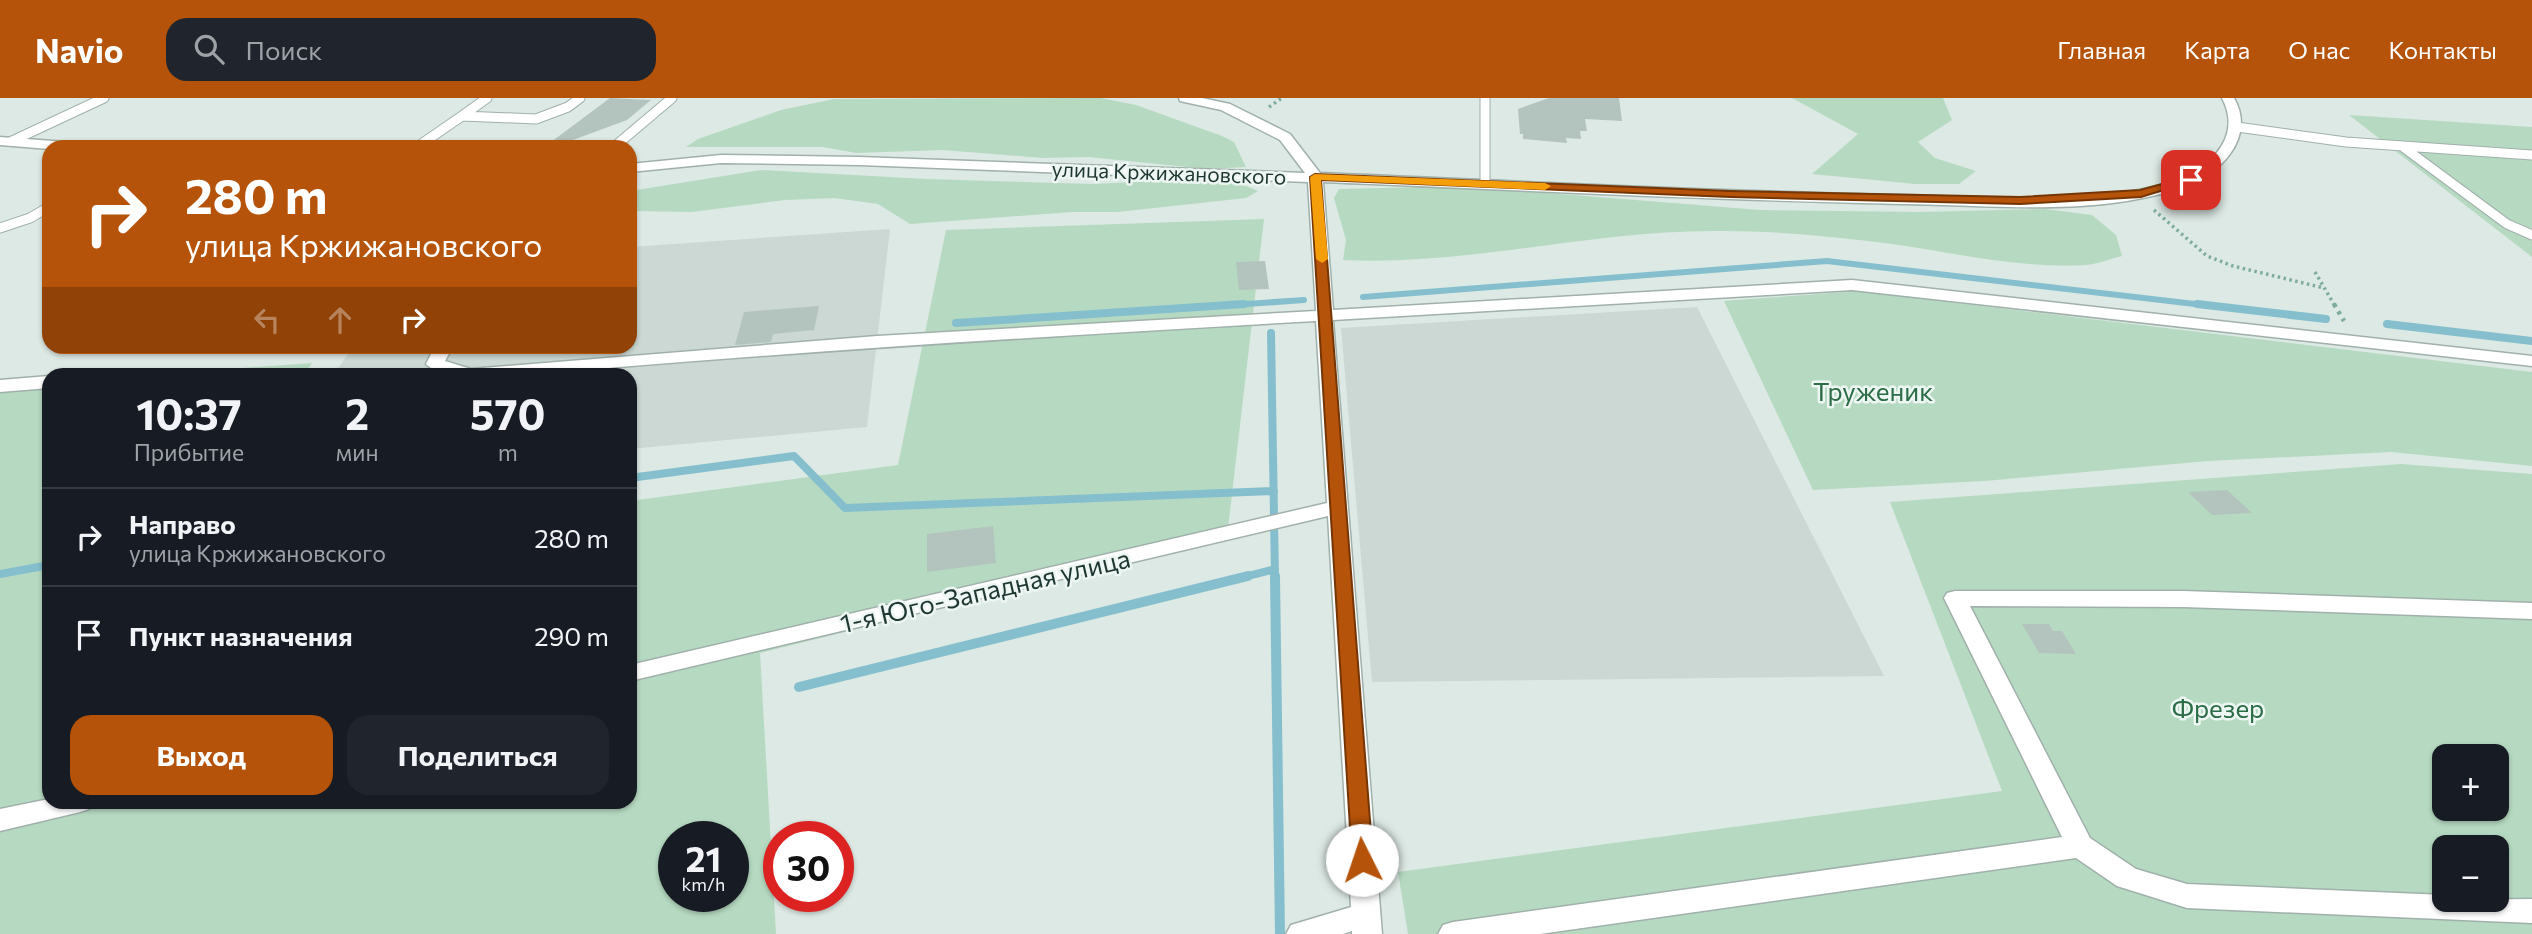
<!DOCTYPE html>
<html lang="ru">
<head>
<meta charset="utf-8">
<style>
	body { margin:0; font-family:Commissioner,sans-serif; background:#20242c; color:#f1f3f6; height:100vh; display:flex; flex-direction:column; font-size:26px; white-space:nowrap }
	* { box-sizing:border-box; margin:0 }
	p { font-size:23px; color:#9ea1a6 }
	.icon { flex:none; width:38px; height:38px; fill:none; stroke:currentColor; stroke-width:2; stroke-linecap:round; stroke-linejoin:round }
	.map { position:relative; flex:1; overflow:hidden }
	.details { position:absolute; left:42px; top:270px; width:595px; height:441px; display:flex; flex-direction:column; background:#171b24; border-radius:21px; box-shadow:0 2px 5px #0004 }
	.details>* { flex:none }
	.guide { position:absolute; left:42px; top:42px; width:595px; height:214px; border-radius:21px; box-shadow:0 2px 5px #0004; background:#b45309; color:#fff; overflow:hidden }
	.buttons { position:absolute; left:2432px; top:646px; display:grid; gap:14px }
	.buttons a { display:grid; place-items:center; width:77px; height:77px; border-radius:14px; background:#171b24; box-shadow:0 2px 5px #0004; font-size:35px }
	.speed { position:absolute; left:658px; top:723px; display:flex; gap:14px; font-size:35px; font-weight:700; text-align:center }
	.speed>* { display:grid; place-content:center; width:91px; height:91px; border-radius:50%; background:#171b24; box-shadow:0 2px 5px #0004; line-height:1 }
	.speed small { font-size:18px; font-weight:400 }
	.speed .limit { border:10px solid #d22; background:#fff; color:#111 }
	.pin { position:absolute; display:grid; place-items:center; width:60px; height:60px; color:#fff; margin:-30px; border-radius:14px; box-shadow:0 4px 10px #0006 }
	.me { position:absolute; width:77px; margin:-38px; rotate:356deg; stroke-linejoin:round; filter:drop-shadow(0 0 5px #0008) }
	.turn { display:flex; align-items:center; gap:24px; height:147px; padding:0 28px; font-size:32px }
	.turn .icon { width:91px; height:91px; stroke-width:2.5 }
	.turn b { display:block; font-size:49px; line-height:60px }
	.lanes { display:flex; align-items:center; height:66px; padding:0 28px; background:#0003; justify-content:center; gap:35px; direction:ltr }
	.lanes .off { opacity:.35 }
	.eta { display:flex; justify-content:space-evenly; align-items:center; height:119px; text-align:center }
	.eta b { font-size:42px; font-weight:700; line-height:49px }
	.action { display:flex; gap:14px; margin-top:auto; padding:14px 28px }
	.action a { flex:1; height:80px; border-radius:21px; background:#b45309; color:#fff; font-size:28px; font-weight:700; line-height:80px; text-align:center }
	.action a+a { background:#20242c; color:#f1f3f6 }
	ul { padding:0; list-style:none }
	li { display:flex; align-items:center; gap:21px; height:98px; padding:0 28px; border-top:2px solid #363941 }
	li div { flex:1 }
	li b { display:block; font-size:26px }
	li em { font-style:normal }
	header { display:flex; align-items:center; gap:42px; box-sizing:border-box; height:98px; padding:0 35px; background:#b45309; color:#fff }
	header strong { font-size:33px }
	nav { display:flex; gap:38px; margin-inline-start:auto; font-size:24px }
	.search { width:490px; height:63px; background:#20242c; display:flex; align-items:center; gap:18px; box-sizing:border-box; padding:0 24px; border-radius:21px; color:#9ea1a6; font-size:26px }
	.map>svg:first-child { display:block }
	.built { fill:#cbd8d3 }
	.green { fill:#b6dac1; fill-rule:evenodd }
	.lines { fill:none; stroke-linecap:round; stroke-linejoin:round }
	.stream-far2 { stroke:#85bfcd; stroke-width:6 }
	.stream-far1 { stroke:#85bfcd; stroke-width:8 }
	.stream { stroke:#85bfcd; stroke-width:10 }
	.building { fill:#b3c3bd }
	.service-casing { stroke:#a0b0ab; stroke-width:11 }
	.minor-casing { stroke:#a0b0ab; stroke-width:3 }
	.path-far1 { stroke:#7eac9f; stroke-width:3.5; stroke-dasharray:2.5 3.5; stroke-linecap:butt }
	.path { stroke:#7eac9f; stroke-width:4.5; stroke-dasharray:3.5 5; stroke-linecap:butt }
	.service { stroke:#fff; stroke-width:9 }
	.minor { fill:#fff; fill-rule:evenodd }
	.route { fill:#b45309; stroke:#753606; stroke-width:2 }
	.slow { fill:#f59e0b }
	.labels { text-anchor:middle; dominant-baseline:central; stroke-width:5; stroke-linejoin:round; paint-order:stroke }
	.far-street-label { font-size:21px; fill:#1f3732; stroke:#edf6f2 }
	.park-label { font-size:26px; fill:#2b6d47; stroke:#edf6f2 }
	.street-label { font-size:26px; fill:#1f3732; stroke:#edf6f2 }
</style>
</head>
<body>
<header>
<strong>Navio</strong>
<div class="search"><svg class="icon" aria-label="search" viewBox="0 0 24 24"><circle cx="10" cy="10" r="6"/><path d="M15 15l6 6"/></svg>Поиск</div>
<nav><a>Главная</a><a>Карта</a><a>О нас</a><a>Контакты</a></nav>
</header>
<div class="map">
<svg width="2532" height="836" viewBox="0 0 2532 836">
	<rect width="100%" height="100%" fill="#dde9e4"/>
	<path class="built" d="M890,131L867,329L630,351V276H334L353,249L630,248V149Z
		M1697,209L1884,578L1372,584L1341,230Z"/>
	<path class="green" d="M1101,0L1136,7L1222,38L1234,44L1246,69L1207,71L1088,59L1043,60L942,52L856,55L823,49H686L698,41L781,12L834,1Z
		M1792,0H1943L1952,22L1918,44L1935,60L1976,73L1959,86H1915L1812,76L1858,36Z
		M2349,17L2532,29V159Z
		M761,72L926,81L1093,86L1201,81L1241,86L1258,93L1246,100L1118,114H1073L910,126L878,106L834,100L785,102L692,114L630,113V93Z
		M1423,89L1510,92L1760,112L1919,114L2045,111L2092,117L2116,137L2122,158C2110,161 2098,166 2086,167C2021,171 1956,155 1892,146C1836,139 1779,133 1723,133C1596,131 1470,168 1343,162L1346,142L1334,100L1339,91Z
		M1264,121L1227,439L760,555L776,836H0V288L49,284V704H630V403L898,367L946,132ZM674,738H733V798H674Z
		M1857,193L2532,274V368L2391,354L2208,363L1985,383L1813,392L1724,203Z
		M312,265L305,276H159Z
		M2401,366L2532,376V836H1408L1398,774L2002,693L1890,404ZM2445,658H2497V710H2445ZM2445,749H2497V802H2445Z"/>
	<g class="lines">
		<path class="stream-far2" d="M1363,199L1827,163L2212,208
			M1218,208L1304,202"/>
		<path class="stream-far1" d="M2197,206L2326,221
			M956,225L1244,206
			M2387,226L2532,243
			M1271,235L1275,480
			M630,380L794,358L845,410L1274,393
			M0,476L49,467
			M1240,480L1275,471"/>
		<path class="stream" d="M1275,478L1280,836
			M799,589L1248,478"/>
	</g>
	<path class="building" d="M610,0L651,2L627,22L554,49L551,44Z
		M1549,0H1619L1622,23L1585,21L1587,33H1580L1581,41L1566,40L1567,45L1523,41V36H1520L1518,11Z
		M1265,163L1269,191L1239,192L1236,164Z
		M819,208L814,232L773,236L771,244L735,247L744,214Z
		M2227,392L2252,415L2212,417L2188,394Z
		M993,428L996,465L927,474V436Z
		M2022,526H2049L2053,533H2062L2076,556L2039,555Z"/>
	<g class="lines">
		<g class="service-casing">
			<path id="service" d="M1485,0V86
				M462,18L487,0
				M2237,29L2346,44L2532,57
				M12,43L104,0
				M417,49L462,18L536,21L568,9L580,0
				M614,49L672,0
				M2403,49L2507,126L2532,137
				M0,130L30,120L49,109"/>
		</g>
		<g class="minor-casing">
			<path id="minor" d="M1179,0H1202L1230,6L1290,36L1320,75C1512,83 1703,93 1896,97C1983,98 2079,110 2164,86C2203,76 2245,43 2222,0H2234C2257,40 2219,78 2181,90C2094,119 1993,107 1903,106C1709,102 1516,92 1323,84L1333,212L1852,182L2532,258V268L1852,192L1333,222L1382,836H1352V833L1343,836H1286L1291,827L1351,809L1328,418L630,583V567L1327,405L1316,223C1084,236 851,250 619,269C587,272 444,288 426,266L435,248H453L445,263L471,271L877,238L1316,213L1308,84L859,67L721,65L630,74V66L721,57L859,59L1305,75L1280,42L1221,12L1180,3Z
				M0,39L79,45L86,49L49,51L0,47Z
				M49,278V290L0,294V282Z
				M1955,493H2183L2532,505V521L2183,509L1970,508L2090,740L2136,771L2187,786L2445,797V802L2532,801V825L2187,810L2117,788L2076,760L1540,836H1438L1443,827L1453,824L2062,739L1944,500L1947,495Z
				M49,701V704H93L89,711L80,714L0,733V711Z"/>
		</g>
		<path class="path-far1" d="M1269,9L1282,0
			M2154,112L2207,158L2233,168L2324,190
			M2315,174L2335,208"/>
		<path class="path" d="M2334,206L2344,223"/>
		<use href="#service" class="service"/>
		<use href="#minor" class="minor"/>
	</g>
	<path class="route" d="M1315,76L1730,93L2020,99L2140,92L2191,78L2196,82L2141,99L2020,106L1730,99L1321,82L1373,762L1370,769L1362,771L1355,769L1352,762L1310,79Z"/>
	<path class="slow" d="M1315,76L1545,85L1551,88L1545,92L1321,82L1328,161L1322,165L1316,161L1310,79Z"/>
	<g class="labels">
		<g class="far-street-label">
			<text transform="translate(1169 74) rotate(2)">улица Кржижановского</text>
		</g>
		<g class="park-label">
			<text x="1873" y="292">Труженик</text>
			<text x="2218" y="609">Фрезер</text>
		</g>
		<g class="street-label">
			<text transform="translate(985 492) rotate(-13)">1-я Юго-Западная улица</text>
		</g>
	</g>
</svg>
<div class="buttons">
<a>+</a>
<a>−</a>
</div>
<div class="speed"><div>21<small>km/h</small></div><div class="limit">30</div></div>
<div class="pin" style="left:2191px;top:82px;background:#d93025"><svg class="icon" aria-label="arrive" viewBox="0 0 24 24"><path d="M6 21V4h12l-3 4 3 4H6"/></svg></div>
<svg class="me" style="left:1362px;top:762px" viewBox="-20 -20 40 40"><circle r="19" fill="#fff"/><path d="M0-13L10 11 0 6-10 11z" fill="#b45309"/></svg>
<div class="guide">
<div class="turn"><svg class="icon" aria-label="right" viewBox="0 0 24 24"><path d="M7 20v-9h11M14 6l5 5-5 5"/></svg><div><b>280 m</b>улица Кржижановского</div></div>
<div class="lanes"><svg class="icon off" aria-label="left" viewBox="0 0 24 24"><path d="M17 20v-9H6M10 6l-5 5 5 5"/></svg><svg class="icon off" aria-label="ahead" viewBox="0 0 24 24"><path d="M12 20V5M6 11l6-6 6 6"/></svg><svg class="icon" aria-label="right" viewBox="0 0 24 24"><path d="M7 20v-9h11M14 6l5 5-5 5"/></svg></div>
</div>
<section class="details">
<div class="eta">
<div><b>10:37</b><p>Прибытие</p></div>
<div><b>2</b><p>мин</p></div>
<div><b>570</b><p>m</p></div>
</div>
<ul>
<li><svg class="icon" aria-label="right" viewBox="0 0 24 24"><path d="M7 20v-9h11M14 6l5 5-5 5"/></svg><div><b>Направо</b><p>улица Кржижановского</p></div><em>280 m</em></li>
<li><svg class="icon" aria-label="arrive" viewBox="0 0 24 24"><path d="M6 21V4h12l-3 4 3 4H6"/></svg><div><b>Пункт назначения</b></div><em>290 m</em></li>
</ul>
<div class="action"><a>Выход</a><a>Поделиться</a></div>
</section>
</div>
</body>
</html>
